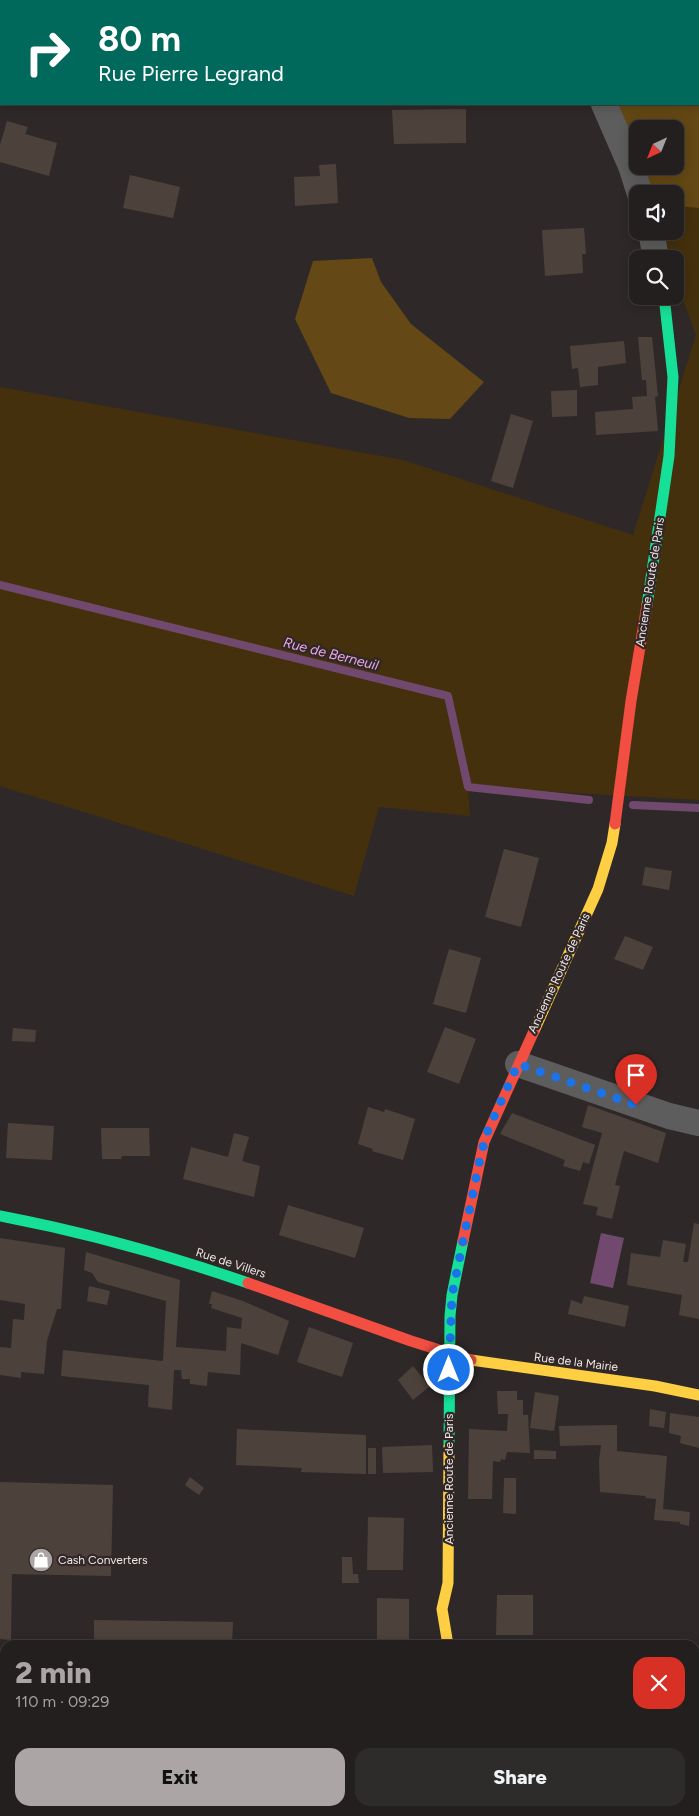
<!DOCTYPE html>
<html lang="en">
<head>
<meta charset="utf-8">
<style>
	body { margin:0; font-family:Figtree,sans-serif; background:#2e2c2b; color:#f1f3f6; height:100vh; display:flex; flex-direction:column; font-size:19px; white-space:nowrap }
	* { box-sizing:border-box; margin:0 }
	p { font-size:16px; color:#a2a2a4 }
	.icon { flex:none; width:28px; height:28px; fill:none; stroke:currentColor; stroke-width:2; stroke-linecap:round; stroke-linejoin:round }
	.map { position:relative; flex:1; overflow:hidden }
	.details { position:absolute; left:0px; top:1640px; width:700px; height:176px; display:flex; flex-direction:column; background:#221f1e; border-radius:15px 15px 0 0; box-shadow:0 2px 12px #0003,0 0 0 1px #3f3d3c }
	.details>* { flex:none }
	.banner { position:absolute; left:0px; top:0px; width:700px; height:105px; box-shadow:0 2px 12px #0003,0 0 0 1px #3f3d3c; background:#00695c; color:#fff; overflow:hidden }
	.needle { width:32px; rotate:223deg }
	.fabs { position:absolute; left:629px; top:120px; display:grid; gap:10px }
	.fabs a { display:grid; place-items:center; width:55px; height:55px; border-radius:10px; background:#221f1e; box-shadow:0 2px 12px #0003,0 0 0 1px #3f3d3c; font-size:25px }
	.pin { position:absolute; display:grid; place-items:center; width:42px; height:42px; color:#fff; margin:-51px -21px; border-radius:50% 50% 50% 0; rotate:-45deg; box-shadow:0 0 5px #0007 }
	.pin .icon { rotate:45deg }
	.me { position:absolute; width:55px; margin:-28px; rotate:0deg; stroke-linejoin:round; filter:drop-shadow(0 0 4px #0008) }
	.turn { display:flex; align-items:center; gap:18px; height:105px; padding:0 15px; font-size:22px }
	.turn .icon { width:65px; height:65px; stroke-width:2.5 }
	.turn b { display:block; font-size:35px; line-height:42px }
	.round { display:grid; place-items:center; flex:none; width:52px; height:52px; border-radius:15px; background:#2e2c2b }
	.head { display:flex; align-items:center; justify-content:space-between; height:85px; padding:0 15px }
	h1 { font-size:30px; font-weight:800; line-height:38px; color:#aba5a5 }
	.primary-button { display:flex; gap:10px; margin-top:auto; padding:10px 15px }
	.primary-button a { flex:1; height:58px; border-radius:15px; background:#aba5a5; color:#111; font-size:20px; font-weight:800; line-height:58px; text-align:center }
	.primary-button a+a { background:#2e2c2b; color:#f1f3f6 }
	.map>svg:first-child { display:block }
	.green { fill:#44300c }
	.forest { fill:#644815; fill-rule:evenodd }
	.water { fill:#71496f }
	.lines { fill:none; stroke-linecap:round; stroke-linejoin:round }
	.stream { stroke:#71496f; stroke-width:8 }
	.building { fill:#4d423b }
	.street { stroke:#5e5d5d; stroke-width:26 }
	.fast { stroke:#16e098; stroke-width:11 }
	.slow { stroke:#ffcf43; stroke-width:11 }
	.jam { stroke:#f24e42; stroke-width:11 }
	.route { stroke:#1a73e8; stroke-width:9; stroke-dasharray:0 16.2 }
	.labels { text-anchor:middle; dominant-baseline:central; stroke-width:4.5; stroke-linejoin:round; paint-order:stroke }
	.street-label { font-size:12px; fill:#eee8e8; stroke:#302726 }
	.poi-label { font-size:12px; fill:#eee8e8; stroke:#302726; text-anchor:start }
	.water-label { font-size:14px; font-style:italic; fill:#eca9e9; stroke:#302726 }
</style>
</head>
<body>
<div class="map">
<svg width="699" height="1816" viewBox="0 0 699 1816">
	<rect width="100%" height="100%" fill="#2e2928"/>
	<path class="green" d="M675,206L699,208V800L468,787L470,816L379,807L354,896L0,786V387L403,460L633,535L696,335L675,278V259H668L658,231H675Z"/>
	<path class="forest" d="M699,90V208L675,206V194H644L611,104H699ZM638,129H675V166H638Z
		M372,258L381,282L411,324L484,382L450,419L409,418L331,393L295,319L313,261Z"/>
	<path class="water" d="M601,1233L624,1238L613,1288L590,1283Z"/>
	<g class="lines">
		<path class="stream" d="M0,585L448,696L468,787L589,800
			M633,805L699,808"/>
	</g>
	<path class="building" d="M466,109V143L394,144L392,110Z
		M7,121L28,127L25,134L57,143L49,176L0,162V145Z
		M336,164L338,203L295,206L294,177L320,176L319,165Z
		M130,175L180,187L173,218L123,208Z
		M584,228L586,254H582L583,273L545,276L542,230Z
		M638,337H652L658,396L655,397L658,431L596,435L595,412L633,409L632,397L647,396L646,380H642Z
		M624,341L626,363L598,367V385L580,387L578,368L572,369L570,346Z
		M577,390V416L552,417L551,391Z
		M511,414L533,421L513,488L491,481Z
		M504,849L539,858L521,927L485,917Z
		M645,867L672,871L669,890L642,885Z
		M625,936L653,947L643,970L614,959Z
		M449,949L481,958L466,1013L433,1004Z
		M445,1027L476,1039L459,1084L427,1072Z
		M13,1028L36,1030L35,1042L12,1041Z
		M588,1105L666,1133L658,1163L624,1151L615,1185L620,1186L612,1219L596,1215L598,1207L583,1204L602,1133L582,1127Z
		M368,1107L384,1112L385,1109L415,1119L403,1160L372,1151L373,1149L358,1144Z
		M512,1113L595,1145L589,1164L583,1162L580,1171L563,1166L565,1160L500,1134Z
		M8,1123L54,1126L52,1160L6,1158Z
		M101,1128H149L150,1156H122L121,1159H102Z
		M234,1133L249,1137L242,1161L260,1166L254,1197L183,1179L191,1147L228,1157Z
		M288,1205L364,1228L355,1258L279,1235Z
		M694,1223L699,1224V1319L679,1315L682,1295L627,1285L631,1253L660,1257L663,1240L686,1244L683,1262H688Z
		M0,1238L65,1248L61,1309H57L47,1341L44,1374L21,1372V1378L0,1375V1347L11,1348L13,1319L24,1320L25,1304L0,1300Z
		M86,1252L180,1280L176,1347L226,1351L227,1327L241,1329L242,1318L211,1308L212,1304H209L212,1291L243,1301L289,1321L278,1355L241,1343L240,1375L208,1372L207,1386L190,1384V1379H182L181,1370H174L172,1410L148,1407L149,1385L61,1376L63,1350L163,1361L166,1301L98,1282L92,1273L84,1270Z
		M89,1286L110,1291L107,1305L87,1301Z
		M584,1296L629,1306L625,1327L568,1314L571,1300L582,1304Z
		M309,1327L353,1343L342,1377L297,1362Z
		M413,1366L430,1386L413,1400L398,1380Z
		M497,1391H517V1400H523V1415H528L530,1453L507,1452L505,1460L501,1459L500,1462L493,1461L492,1499H468L469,1429L507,1431L508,1414H498Z
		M535,1392L559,1396L554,1431L530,1428Z
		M650,1409L666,1412L664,1428L649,1426Z
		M670,1413L699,1417V1448L680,1443L681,1436L669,1433Z
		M617,1425V1451L667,1456L663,1509L690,1512L689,1526L680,1524V1522L654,1520L656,1499L645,1498L646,1496L600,1492L599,1461L601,1445L560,1446L559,1426Z
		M237,1429L366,1435V1474L301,1472L302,1468L236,1465Z
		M432,1445L433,1472L383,1473L382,1447Z
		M368,1448H376V1474H368Z
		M534,1450L556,1451V1459H534Z
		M190,1477L204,1488L199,1495L185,1485Z
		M504,1478H516V1514L503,1513Z
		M0,1482L113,1485L111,1576L12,1574L11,1640L0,1639Z
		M368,1517L404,1518L403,1570H367Z
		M342,1557H352L353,1574H358L359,1583H342Z
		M497,1595H533V1635H496Z
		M377,1598L409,1599V1645L377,1644Z
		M94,1620L233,1622L232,1645H94Z
		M91,1811H229V1816H91Z
		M274,1811H294V1816H274Z"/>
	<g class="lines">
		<path class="street" d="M559,0L560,1
			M604,104L631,166L640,194
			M651,231L656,259
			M518,1064L669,1116L699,1123
			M446,1816L447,1811"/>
		<path class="fast" d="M647,605L669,456L673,377L664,296
			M0,1216C84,1232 167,1255 248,1283
			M449,1447L450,1316L452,1295L463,1241"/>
		<path class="slow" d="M534,1031L598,889L612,843L615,824
			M471,1360L655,1386L699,1395
			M448,1645L442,1609L448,1583L449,1447"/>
		<path class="jam" d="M615,824L631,701L647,605
			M463,1241L484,1142L534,1031
			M248,1283L411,1341L471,1360"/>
	</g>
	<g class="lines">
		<path class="route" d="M449,1370L452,1295L481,1154L488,1130L518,1064L636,1105"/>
	</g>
	<defs>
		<g id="shop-disc" transform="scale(1.25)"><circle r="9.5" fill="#aba5a5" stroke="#302726"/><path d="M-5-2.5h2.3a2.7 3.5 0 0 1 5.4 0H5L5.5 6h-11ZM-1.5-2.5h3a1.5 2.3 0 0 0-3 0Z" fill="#fff"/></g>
	</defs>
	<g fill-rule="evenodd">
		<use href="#shop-disc" x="41" y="1560"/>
	</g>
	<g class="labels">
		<g class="street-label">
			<text transform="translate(650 582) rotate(-81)">Ancienne Route de Paris</text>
			<text transform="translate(559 973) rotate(-65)">Ancienne Route de Paris</text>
			<text transform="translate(231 1263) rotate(18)">Rue de Villers</text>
			<text transform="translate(576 1362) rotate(7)">Rue de la Mairie</text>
			<text transform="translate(449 1479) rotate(-90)">Ancienne Route de Paris</text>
		</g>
		<g class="poi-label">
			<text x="58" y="1560">Cash Converters</text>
		</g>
		<g class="water-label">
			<text transform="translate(331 654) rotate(14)">Rue de Berneuil</text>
		</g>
	</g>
</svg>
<div class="fabs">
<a><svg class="needle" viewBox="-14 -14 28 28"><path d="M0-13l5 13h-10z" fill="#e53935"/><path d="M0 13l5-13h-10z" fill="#a2a2a4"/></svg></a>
<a><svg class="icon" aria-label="sound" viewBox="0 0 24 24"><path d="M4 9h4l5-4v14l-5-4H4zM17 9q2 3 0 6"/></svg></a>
<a><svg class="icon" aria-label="search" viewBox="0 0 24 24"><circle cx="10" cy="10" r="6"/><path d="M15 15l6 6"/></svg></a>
</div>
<div class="pin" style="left:636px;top:1105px;background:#d93025"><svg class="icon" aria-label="arrive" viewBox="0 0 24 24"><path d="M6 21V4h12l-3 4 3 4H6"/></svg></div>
<svg class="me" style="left:449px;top:1370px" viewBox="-20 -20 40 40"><circle r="17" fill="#1a73e8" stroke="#fff" stroke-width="3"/><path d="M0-11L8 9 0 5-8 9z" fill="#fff"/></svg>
<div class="banner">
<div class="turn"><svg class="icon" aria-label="right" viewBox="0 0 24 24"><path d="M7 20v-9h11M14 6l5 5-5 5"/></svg><div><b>80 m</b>Rue Pierre Legrand</div></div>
</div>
<section class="details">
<div class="head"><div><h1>2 min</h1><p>110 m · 09:29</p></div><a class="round" style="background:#d93025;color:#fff"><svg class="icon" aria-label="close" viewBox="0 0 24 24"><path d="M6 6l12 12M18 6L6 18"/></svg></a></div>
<div class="primary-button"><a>Exit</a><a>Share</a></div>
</section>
</div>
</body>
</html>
